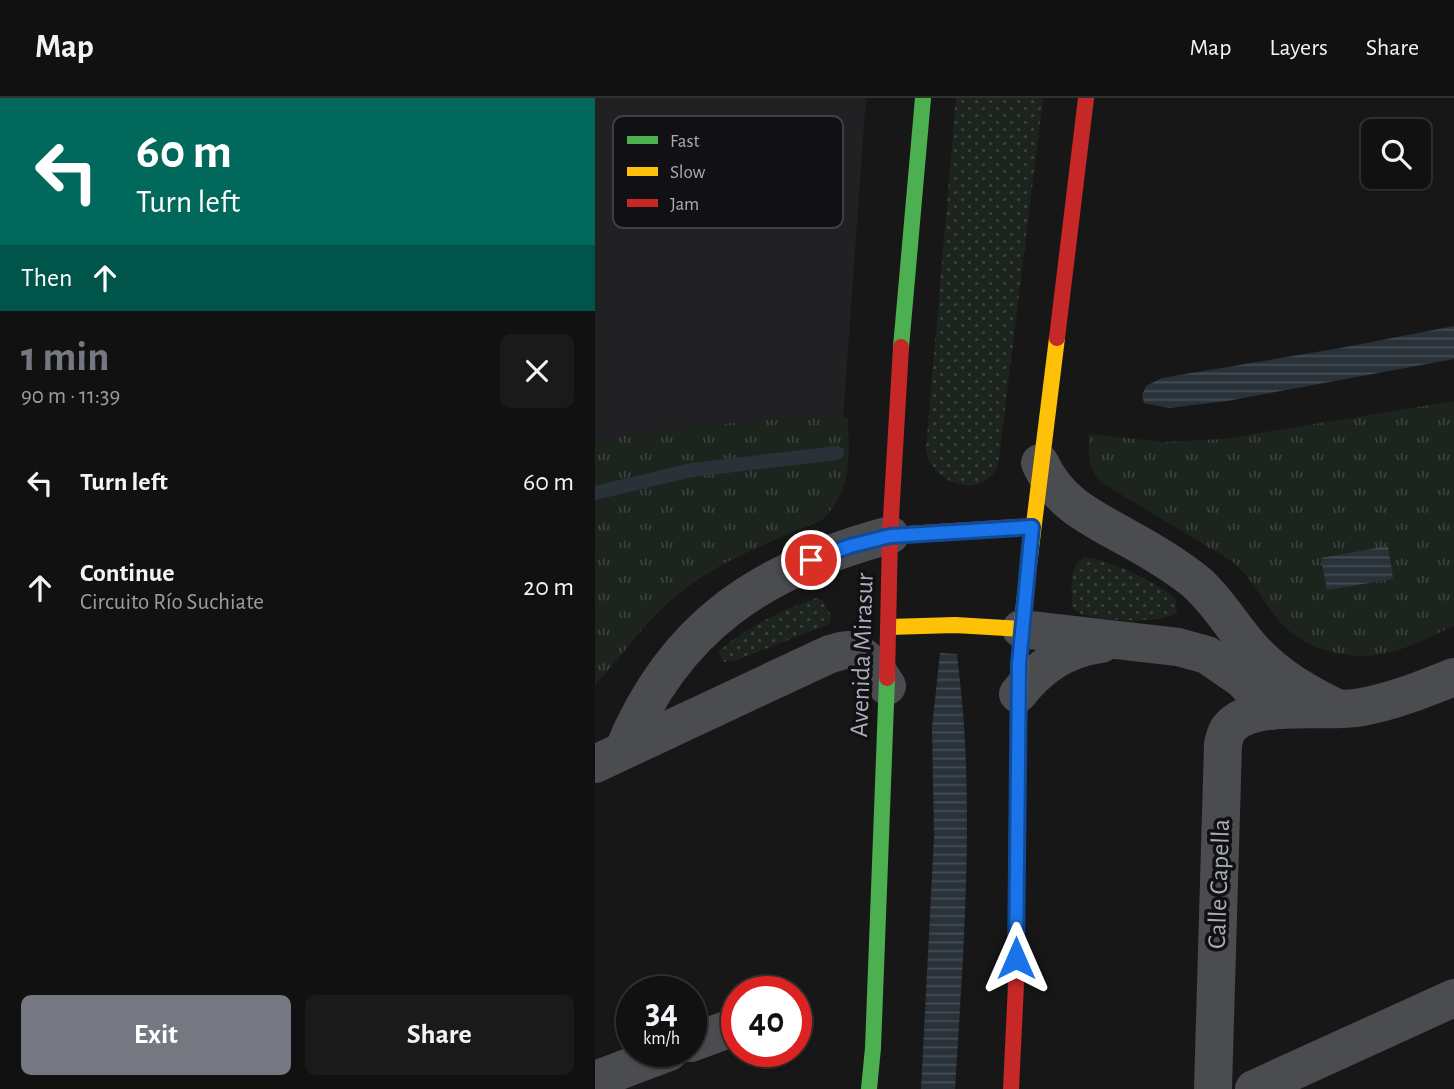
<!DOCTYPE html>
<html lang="en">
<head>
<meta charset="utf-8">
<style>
	body { margin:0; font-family:"Alegreya Sans",sans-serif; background:#1a1a1a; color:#f1f3f6; height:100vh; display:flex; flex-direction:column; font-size:26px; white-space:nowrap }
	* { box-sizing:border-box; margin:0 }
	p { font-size:23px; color:#9c9d9f }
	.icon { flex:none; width:38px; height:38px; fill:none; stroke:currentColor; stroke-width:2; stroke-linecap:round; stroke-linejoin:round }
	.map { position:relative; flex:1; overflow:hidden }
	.drawer { display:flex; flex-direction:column; background:#111; width:595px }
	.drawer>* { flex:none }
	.guide { background:#00695c; color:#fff; overflow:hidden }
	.tools { position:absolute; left:766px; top:21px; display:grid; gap:14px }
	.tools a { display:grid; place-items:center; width:70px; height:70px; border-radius:10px; background:#111; box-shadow:0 2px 5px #0004,0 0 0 2px #303131; font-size:35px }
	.speed { position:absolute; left:21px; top:878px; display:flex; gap:14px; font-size:35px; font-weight:700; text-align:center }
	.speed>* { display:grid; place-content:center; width:91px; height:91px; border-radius:50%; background:#111; box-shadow:0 2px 5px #0004,0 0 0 2px #303131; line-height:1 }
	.speed small { font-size:18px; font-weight:400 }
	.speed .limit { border:10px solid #d22; background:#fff; color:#111 }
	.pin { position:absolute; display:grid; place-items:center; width:60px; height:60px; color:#fff; margin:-30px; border:4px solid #fff; border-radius:50%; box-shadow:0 2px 7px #0007 }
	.me { position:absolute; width:77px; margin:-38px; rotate:0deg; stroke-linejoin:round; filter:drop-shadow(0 0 5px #0008) }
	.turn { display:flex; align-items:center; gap:24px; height:147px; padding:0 21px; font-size:32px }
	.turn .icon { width:91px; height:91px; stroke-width:2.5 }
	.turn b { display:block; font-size:49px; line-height:60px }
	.then { display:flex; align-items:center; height:66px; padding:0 21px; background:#0003; gap:14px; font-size:26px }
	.round { display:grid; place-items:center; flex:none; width:74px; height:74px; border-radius:10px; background:#1a1a1a }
	.headline { display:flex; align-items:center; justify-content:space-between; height:119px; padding:0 21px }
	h1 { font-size:42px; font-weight:600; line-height:52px; color:#757880 }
	.primary-button { display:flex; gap:14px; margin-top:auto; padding:14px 21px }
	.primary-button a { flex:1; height:80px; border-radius:10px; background:#757880; color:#fff; font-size:28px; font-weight:600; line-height:80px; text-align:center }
	.primary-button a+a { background:#1a1a1a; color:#f1f3f6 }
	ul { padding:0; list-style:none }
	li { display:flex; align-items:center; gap:21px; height:105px; padding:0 21px }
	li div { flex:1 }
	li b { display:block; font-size:26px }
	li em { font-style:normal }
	header { display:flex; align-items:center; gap:42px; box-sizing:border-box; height:98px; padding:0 35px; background:#111; border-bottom:2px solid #303131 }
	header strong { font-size:33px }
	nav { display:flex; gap:38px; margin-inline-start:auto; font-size:24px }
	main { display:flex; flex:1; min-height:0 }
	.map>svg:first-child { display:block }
	.built { fill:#212123 }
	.grass { fill:url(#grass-tufts) }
	.garden { fill:url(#garden-dots) }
	.water { fill:url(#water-rules) }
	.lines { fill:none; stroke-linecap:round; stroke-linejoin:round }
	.stream { stroke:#2a3239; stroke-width:14 }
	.street { stroke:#4b4c50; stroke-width:38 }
	.fast { stroke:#4caf50; stroke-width:16 }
	.slow { stroke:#ffc107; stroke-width:16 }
	.jam { stroke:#c62828; stroke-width:16 }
	.route-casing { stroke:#114b97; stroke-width:18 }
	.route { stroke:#1a73e8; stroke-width:12 }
	.labels { text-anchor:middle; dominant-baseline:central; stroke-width:7; stroke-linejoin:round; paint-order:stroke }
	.street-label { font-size:26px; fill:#a8adb8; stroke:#111113 }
	.key { fill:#111113; stroke:#3e4045; stroke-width:2 }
	.key-label { font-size:19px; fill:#a8adb8 }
</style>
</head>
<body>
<header>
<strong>Map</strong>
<nav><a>Map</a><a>Layers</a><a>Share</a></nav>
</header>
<main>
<section class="drawer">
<div class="guide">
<div class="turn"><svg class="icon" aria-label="left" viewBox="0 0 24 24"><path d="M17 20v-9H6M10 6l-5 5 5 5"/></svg><div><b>60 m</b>Turn left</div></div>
<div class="then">Then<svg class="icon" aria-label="ahead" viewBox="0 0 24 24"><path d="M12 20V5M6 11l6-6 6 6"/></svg></div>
</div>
<div class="headline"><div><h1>1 min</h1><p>90 m · 11:39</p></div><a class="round"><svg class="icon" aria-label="close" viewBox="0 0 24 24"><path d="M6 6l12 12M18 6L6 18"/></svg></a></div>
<ul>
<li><svg class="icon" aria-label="left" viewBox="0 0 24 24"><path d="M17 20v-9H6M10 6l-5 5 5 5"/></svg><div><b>Turn left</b></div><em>60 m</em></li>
<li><svg class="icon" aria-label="ahead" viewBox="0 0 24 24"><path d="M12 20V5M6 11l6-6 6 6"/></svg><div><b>Continue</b><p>Circuito Río Suchiate</p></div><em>20 m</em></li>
</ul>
<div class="primary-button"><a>Exit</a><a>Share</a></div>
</section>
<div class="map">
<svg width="859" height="991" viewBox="0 0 859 991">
	<defs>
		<pattern id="grass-tufts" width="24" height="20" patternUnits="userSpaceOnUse" patternTransform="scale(1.75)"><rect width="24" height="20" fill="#1d241e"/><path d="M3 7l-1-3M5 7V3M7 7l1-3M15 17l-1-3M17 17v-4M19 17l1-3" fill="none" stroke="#3b413d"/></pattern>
		<pattern id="garden-dots" width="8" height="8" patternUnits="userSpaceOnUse" patternTransform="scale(1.75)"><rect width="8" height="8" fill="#1d241e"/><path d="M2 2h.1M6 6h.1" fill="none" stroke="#3b413d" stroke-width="1.8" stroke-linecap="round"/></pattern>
		<pattern id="water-rules" width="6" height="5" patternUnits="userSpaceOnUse" patternTransform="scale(1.75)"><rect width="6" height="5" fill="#2a3239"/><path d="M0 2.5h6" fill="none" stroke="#464d54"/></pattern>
	</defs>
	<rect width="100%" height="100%" fill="#171717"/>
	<path class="built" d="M0,0H271L248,321L173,322L111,327L0,342Z"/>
	<path class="grass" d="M859,303V528C838,537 816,549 794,555C758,563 714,554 688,527C669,507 659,482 638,464L507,385C493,373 493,354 494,336L568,344L628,341Z
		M253,320C254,360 258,392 227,422C175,444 118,465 75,503C47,527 26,560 0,587V342L111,327L173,322Z"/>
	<path class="garden" d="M361,0H448L403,368C386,403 336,386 331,351Z
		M489,459C510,460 568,486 581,502L582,514C571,526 507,523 490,517C484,516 480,513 477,508C477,491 473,468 489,459Z
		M222,500L227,502L236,517L235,524L232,527L142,562L129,564L123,554C151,529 186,512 222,500Z"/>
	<path class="water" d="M859,228V261L632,303L574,310L549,305L547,297L551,288L567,280L751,249Z
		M793,448L798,481L732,492L726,460Z
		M345,555L362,556C365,585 369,616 370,646C376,761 367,876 360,991H326L339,739L337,629Z"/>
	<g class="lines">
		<path class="stream" d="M0,395L97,372L242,355"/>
		<path class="street" d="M445,365C463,404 493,418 529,438C553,451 580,467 601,484C623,503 637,529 656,550C681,578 711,595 744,611
			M426,531L583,549L612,557L647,581L677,613
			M423,596C445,568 470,551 506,546
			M28,653C79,528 167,471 295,437
			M0,666L235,556C240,555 247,552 253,552C270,554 284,575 292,588
			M96,945L142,928
			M0,982L74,954
			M618,991L628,646C630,639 631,632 637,627C663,602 732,616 767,609C799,603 829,591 859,579
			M659,991L859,900"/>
		<path class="fast" d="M306,249L328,0
			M274,991L278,950L292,580"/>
		<path class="slow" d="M294,529L360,527L426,531
			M423,661L426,531L462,240"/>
		<path class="jam" d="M462,240L491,0
			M295,437L437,428
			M292,580L295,437L306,249
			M416,991L421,886L423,661"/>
	</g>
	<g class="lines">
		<g class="route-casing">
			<path id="route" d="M216,462L255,448L295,438L437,429L424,566L421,860"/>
		</g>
		<use href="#route" class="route"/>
	</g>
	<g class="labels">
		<g class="street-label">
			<text transform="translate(267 557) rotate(-88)">Avenida Mirasur</text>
			<text transform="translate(624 786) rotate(-88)">Calle Capella</text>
		</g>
	</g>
	<rect x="18" y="18" width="230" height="112" rx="10" class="key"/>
	<rect x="32" y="38" width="31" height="8" fill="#4caf50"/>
	<rect x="32" y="69" width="31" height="9" fill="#ffc107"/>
	<rect x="32" y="101" width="31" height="8" fill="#c62828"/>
	<g class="key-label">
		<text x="75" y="49">Fast</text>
		<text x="75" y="80">Slow</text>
		<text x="75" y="112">Jam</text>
	</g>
</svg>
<div class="tools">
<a><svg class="icon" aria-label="search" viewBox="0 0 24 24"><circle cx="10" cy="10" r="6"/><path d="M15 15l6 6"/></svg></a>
</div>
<div class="speed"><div>34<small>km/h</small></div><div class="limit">40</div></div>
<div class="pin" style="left:216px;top:462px;background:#d93025"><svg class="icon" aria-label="arrive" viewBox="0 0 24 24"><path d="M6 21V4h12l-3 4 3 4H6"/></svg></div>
<svg class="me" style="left:421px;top:860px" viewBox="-20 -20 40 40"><path d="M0-17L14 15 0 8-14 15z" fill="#1a73e8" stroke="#fff" stroke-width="4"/></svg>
</div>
</main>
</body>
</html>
